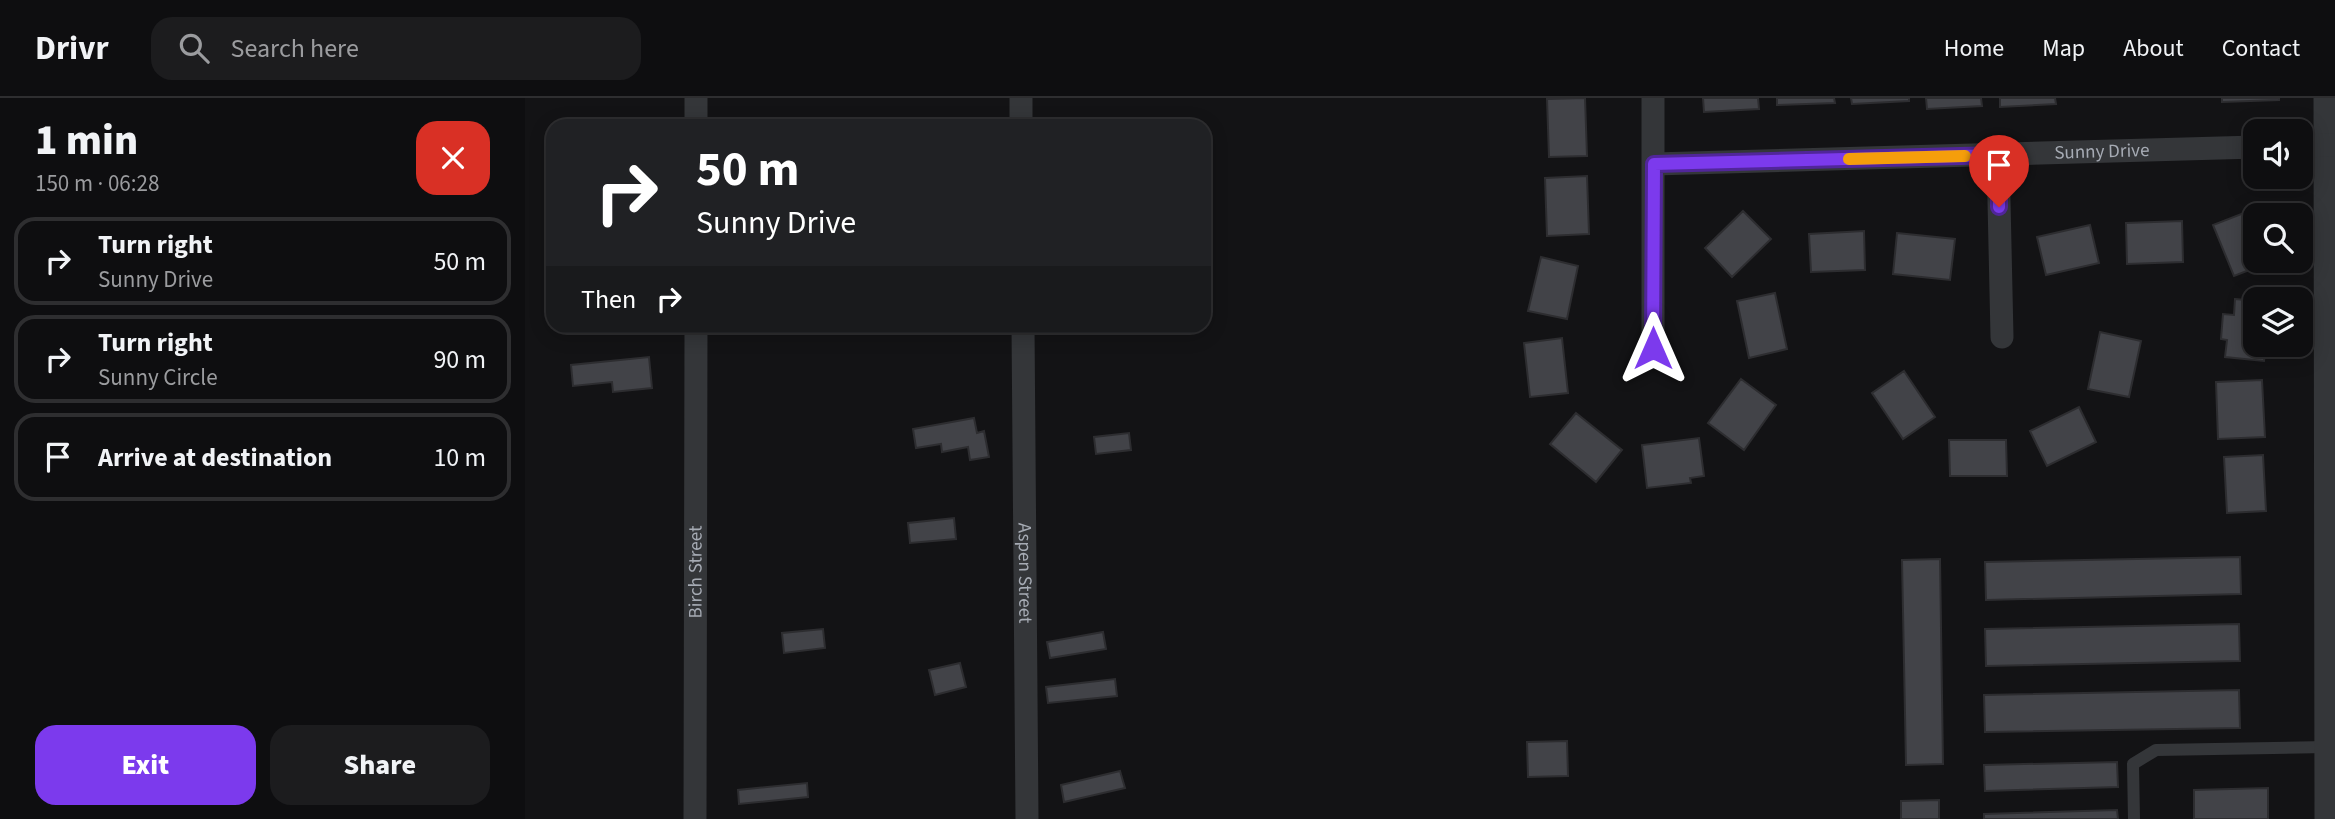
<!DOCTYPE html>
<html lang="en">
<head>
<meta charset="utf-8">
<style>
	body { margin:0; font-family:"Source Sans 3",sans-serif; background:#1c1c1e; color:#f1f3f6; height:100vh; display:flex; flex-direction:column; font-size:26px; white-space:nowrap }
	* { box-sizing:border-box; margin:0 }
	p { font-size:23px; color:#9b9c9f }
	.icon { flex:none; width:38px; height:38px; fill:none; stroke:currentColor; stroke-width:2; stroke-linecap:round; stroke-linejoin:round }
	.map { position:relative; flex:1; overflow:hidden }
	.sheet { display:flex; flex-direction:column; background:#0e0e10; width:525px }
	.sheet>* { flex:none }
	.guide { position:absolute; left:21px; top:21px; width:665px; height:214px; border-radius:21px; box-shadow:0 4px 18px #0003,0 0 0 2px #2e2e30; background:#202124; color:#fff; overflow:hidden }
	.tools { position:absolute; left:1718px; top:21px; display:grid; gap:14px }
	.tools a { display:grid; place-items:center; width:70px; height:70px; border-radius:14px; background:#0e0e10; box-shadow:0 4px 18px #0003,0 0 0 2px #2e2e30; font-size:35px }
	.pin { position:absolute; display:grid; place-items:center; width:60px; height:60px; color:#fff; margin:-72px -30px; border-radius:50% 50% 50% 0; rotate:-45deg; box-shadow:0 0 7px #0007 }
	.pin .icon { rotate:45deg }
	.me { position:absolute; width:77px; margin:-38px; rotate:0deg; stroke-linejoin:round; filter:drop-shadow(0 0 5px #0008) }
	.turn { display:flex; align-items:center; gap:24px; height:147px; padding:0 35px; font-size:32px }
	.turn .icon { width:91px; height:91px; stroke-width:2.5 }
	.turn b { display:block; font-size:49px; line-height:60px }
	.then { display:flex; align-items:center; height:66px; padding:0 35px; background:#0003; gap:14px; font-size:26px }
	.round { display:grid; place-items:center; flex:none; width:74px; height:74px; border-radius:21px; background:#1c1c1e }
	.head { display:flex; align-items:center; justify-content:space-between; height:119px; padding:0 35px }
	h1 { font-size:42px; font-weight:800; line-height:52px }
	.primary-button { display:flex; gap:14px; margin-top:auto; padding:14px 35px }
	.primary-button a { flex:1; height:80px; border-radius:21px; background:#7c3aed; color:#fff; font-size:28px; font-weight:800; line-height:80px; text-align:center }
	.primary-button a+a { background:#1c1c1e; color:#f1f3f6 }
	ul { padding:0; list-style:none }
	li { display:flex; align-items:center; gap:21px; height:88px; margin:0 14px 10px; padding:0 21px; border:4px solid #2e2e30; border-radius:21px }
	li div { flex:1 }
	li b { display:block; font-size:26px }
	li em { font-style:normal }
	header { display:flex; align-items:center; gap:42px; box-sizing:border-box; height:98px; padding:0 35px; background:#0e0e10; border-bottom:2px solid #2e2e30 }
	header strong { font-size:33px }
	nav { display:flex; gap:38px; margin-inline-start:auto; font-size:24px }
	.search { width:490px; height:63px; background:#1c1c1e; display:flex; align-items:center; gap:18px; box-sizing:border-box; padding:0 24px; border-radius:21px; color:#9b9c9f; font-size:26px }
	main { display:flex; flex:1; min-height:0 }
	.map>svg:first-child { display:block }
	.building { fill:#424348; stroke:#2d2d30; stroke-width:2 }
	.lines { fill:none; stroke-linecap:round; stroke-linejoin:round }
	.lane { stroke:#343639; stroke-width:12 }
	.street { stroke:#343639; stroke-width:23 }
	.route-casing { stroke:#51269a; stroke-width:18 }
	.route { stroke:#7c3aed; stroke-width:12 }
	.slow { stroke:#f59e0b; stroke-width:12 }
	.labels { text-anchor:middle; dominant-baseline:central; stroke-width:7; stroke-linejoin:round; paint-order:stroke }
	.street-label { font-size:19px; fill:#a6abb4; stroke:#0e0e10 }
</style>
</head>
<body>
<header>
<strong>Drivr</strong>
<div class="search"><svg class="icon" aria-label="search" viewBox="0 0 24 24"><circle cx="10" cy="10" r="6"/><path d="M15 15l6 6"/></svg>Search here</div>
<nav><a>Home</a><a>Map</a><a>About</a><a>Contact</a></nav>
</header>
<main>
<section class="sheet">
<div class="head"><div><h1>1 min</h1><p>150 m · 06:28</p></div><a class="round" style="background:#d93025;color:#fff"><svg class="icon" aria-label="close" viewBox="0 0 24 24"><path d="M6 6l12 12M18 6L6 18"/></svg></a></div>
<ul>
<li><svg class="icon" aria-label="right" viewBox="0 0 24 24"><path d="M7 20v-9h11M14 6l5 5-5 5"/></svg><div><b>Turn right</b><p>Sunny Drive</p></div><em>50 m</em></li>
<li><svg class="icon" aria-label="right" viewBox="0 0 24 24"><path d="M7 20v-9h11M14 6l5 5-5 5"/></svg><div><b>Turn right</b><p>Sunny Circle</p></div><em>90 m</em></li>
<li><svg class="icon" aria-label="arrive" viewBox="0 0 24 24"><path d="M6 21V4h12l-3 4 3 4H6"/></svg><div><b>Arrive at destination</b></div><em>10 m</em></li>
</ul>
<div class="primary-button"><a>Exit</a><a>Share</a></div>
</section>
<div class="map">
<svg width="1810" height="721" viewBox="0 0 1810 721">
	<rect width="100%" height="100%" fill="#131315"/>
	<path class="building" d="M1060,0L1062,58L1024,59L1022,1Z
		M1178,0H1233L1234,11L1179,14Z
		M1252,0H1309L1310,5L1252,7Z
		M1326,0H1384V3L1327,6Z
		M1401,0H1456L1457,8L1402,11Z
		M1475,0H1530L1531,6L1475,9Z
		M1697,0H1754V2L1697,4Z
		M1062,78L1064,136L1022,138L1020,80Z
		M1218,113L1246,141L1207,179L1180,150Z
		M1724,113L1731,130V163L1745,164L1709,178L1688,127Z
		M1657,123L1658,164L1602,166L1601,125Z
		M1565,127L1574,165L1521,177L1512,139Z
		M1339,133L1340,172L1286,174L1284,136Z
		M1372,135L1430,141L1425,182L1368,176Z
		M1016,159L1053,168L1042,221L1003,213Z
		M1250,195L1262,251L1224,260L1212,203Z
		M1710,201L1731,203V247H1741L1739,263L1700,259L1702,242L1696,241L1698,216L1709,217Z
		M1575,234L1616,243L1604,299L1563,291Z
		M1037,240L1043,295L1005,299L999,245Z
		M124,259L127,290L88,294L87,284L48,288L46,267Z
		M1379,273L1410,319L1378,341L1347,295Z
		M1216,281L1251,307L1219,352L1183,325Z
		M1737,282L1740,339L1693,341L1691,284Z
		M1554,309L1571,344L1522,368L1505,333Z
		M1051,315L1097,352L1071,384L1025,346Z
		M449,320L452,335L459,333L464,359L445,362L443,349L417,354L416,346L391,350L388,331Z
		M604,335L606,352L571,356L569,339Z
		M1174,340L1179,378L1165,380L1166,385L1122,390L1117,347Z
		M1424,342H1481L1482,378H1425Z
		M1738,357L1741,413L1702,415L1699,359Z
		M429,420L431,441L385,445L383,425Z
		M1715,459L1716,496L1461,502L1460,464Z
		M1415,461L1418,666L1381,667L1377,462Z
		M1714,526L1715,563L1461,568L1460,531Z
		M298,531L300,550L259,555L257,535Z
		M578,534L581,551L525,560L522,544Z
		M435,565L441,589L410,597L404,572Z
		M590,581L592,598L523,605L521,589Z
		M1714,592L1715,630L1460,634L1459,597Z
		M1042,643L1043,678L1003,679L1002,644Z
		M1592,664L1593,689L1460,693L1459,667Z
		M595,673L600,690L539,704L536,687Z
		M282,685L283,699L214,706L213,692Z
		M1743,690V721H1669V692Z
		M1414,702V721H1376V703Z
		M1592,712L1593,721H1459V716Z"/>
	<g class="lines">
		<path class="lane" d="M1609,721L1608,666L1631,652L1801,649"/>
		<g class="street">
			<path d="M496,0V28"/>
			<path d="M1800,0L1801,721"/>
			<path d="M171,28V0"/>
			<path d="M1776,48L1810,47"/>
			<path d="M1473,57L1477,239"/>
			<path id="s1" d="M1129,66L1731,49"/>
			<path id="s2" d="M498,228L502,721"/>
			<path d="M1128,250V0"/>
			<path id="s3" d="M170,721L171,228"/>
		</g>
	</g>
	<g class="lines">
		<g class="route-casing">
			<path id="route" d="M1128,250L1129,66L1474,57V109"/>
		</g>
		<use href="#route" class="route"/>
		<path class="slow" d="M1324,61L1440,58"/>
	</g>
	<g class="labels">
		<g class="street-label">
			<text stroke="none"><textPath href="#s1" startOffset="448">Sunny Drive</textPath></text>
			<text stroke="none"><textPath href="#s3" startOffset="247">Birch Street</textPath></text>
			<text stroke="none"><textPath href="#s2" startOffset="247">Aspen Street</textPath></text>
		</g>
	</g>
</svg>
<div class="tools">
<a><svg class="icon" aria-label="sound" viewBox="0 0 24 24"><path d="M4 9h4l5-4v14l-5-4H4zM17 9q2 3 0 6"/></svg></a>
<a><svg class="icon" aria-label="search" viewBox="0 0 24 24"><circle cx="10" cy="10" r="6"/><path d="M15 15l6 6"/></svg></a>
<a><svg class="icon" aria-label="layers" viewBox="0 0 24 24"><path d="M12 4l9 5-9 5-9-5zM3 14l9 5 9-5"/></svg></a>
</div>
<div class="pin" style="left:1474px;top:109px;background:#d93025"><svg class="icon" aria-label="arrive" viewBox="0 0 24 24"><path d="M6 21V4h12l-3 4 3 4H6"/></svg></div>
<svg class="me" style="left:1128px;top:250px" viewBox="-20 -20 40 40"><path d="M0-17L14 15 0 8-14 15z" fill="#7c3aed" stroke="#fff" stroke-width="4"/></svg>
<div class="guide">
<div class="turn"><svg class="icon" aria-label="right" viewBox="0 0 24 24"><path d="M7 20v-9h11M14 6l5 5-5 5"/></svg><div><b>50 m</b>Sunny Drive</div></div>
<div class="then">Then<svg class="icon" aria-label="right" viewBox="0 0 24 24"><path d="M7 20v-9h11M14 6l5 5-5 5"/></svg></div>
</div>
</div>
</main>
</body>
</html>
